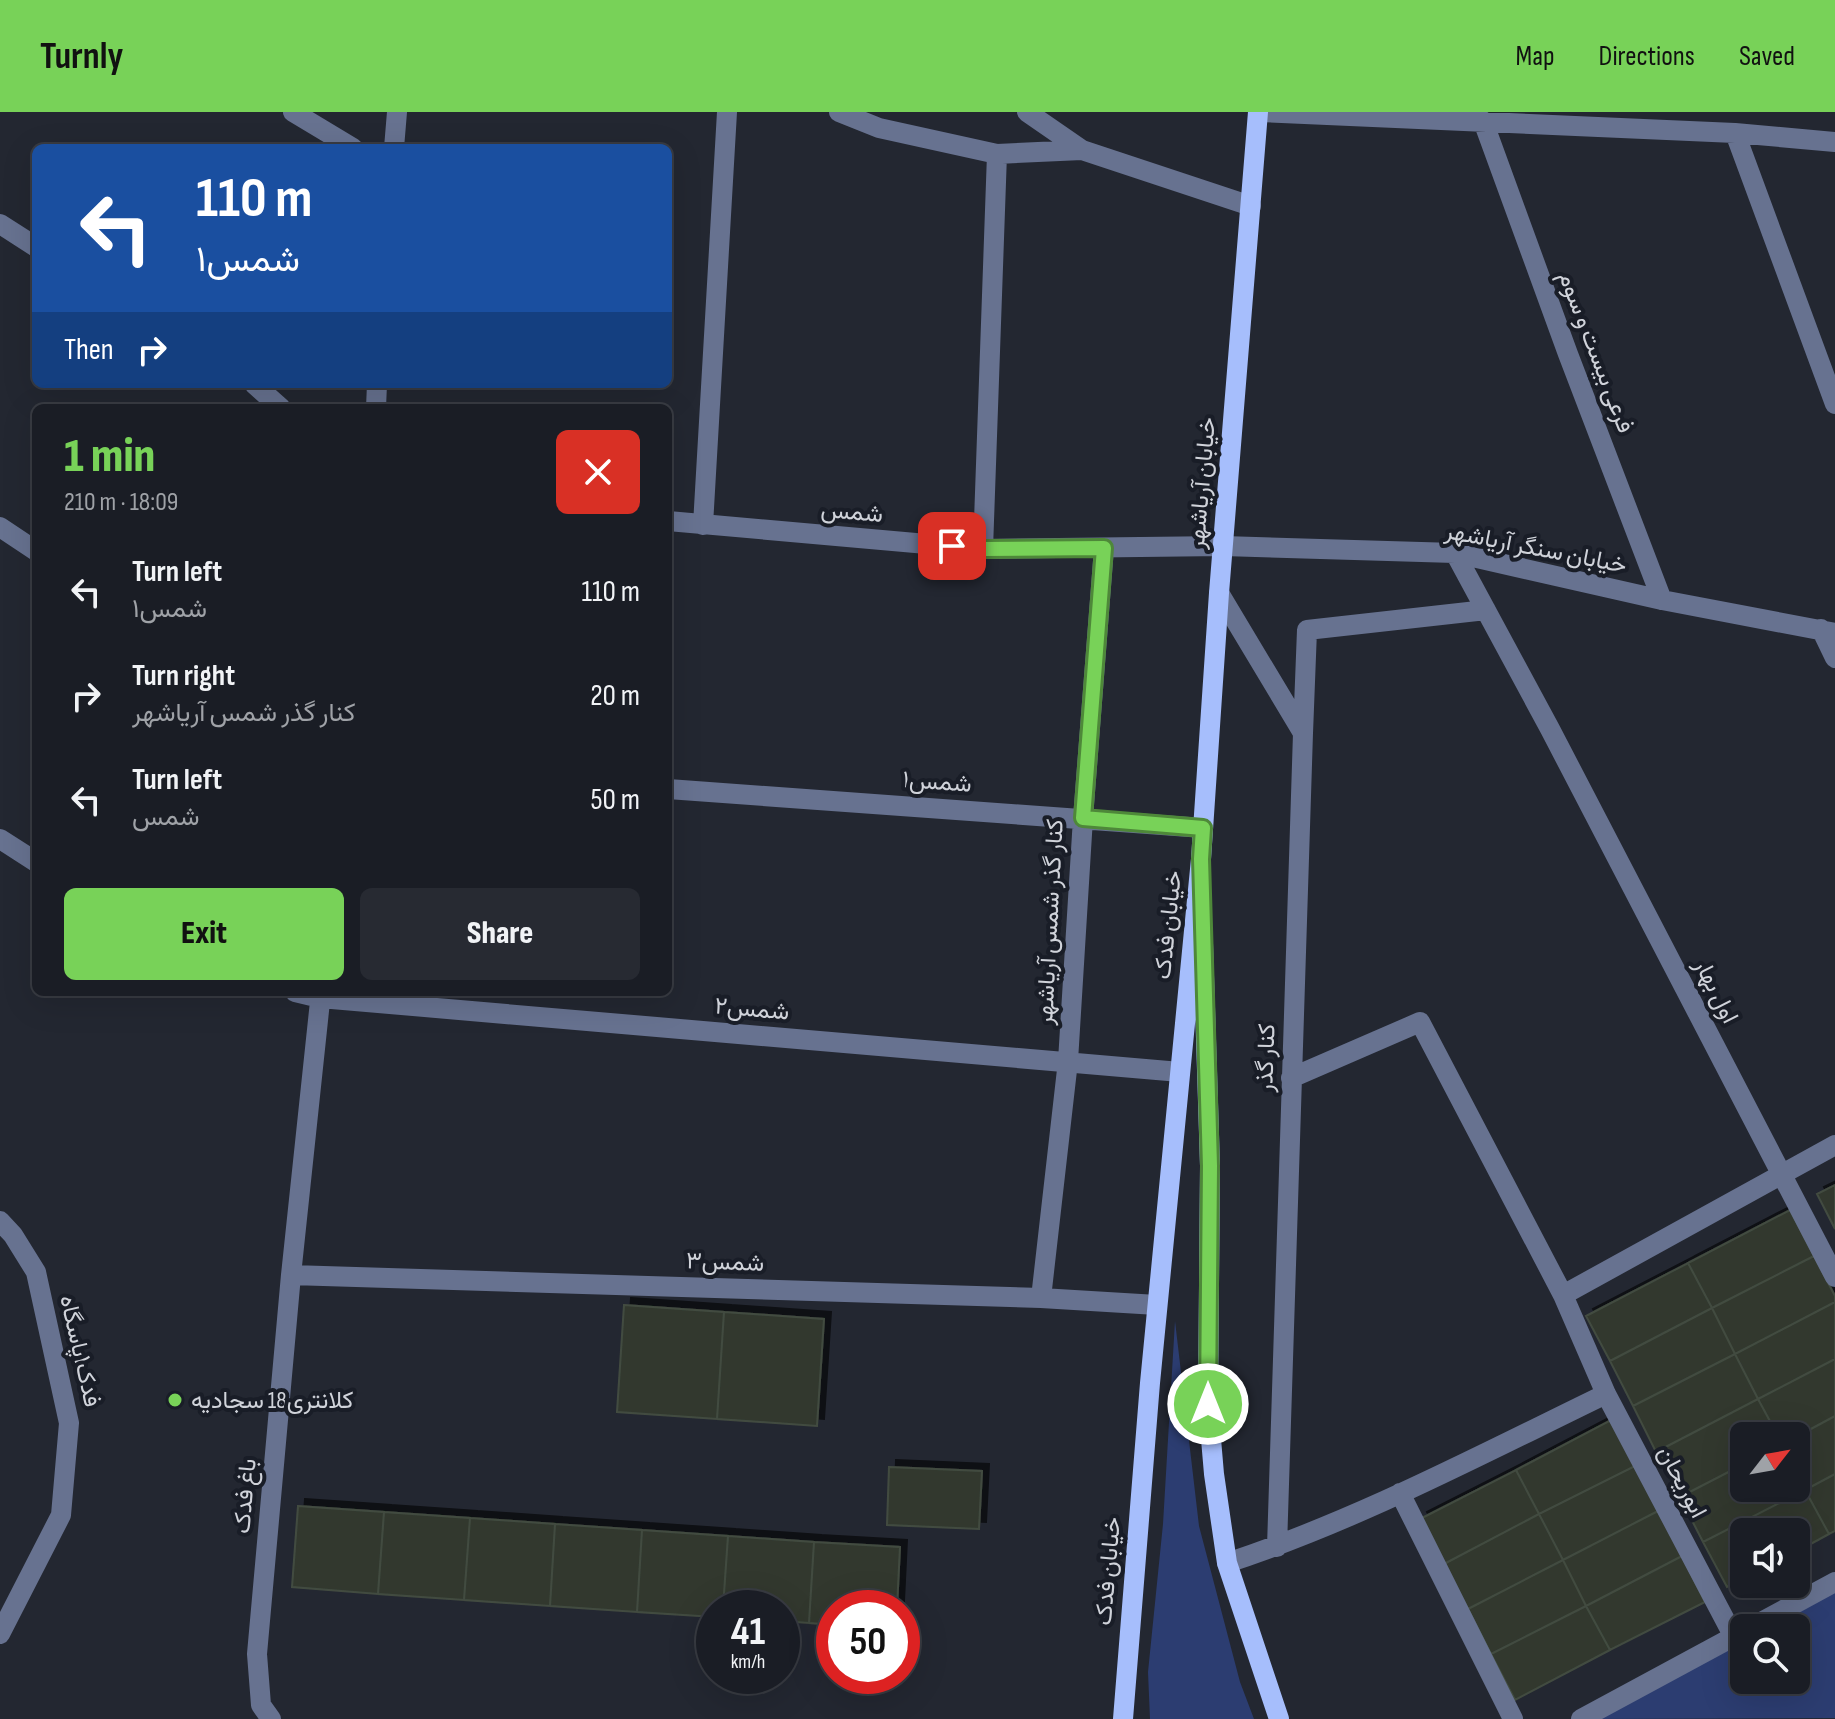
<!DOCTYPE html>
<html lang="en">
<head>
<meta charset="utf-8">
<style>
	body { margin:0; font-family:"Sofia Sans Condensed",Vazirmatn,sans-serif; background:#272a32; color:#f1f3f6; height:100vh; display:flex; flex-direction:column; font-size:30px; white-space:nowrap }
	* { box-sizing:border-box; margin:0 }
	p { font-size:26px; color:#9fa2a7 }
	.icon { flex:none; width:44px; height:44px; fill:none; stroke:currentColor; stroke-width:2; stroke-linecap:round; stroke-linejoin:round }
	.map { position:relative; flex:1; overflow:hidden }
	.sheet { position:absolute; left:32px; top:292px; width:640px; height:592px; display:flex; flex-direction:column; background:#1a1d25; border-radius:12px; box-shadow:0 8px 32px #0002,0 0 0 2px #383b42 }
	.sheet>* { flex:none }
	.guide { position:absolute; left:32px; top:32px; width:640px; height:244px; border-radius:12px; box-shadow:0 8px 32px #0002,0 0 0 2px #383b42; background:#1a4fa0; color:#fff; overflow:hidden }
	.needle { width:52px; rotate:59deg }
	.fabs { position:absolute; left:1730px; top:1310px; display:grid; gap:16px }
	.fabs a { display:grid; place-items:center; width:80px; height:80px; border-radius:12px; background:#1a1d25; box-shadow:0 8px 32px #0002,0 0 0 2px #383b42; font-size:40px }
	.speed { position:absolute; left:696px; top:1478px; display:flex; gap:16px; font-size:40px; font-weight:700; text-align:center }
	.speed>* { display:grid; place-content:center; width:104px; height:104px; border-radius:50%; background:#1a1d25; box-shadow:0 8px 32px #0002,0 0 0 2px #383b42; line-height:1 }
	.speed small { font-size:20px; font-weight:400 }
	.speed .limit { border:12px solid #d22; background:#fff; color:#111 }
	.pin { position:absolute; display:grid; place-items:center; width:68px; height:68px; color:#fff; margin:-34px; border-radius:16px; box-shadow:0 4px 12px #0006 }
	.me { position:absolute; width:88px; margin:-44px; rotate:0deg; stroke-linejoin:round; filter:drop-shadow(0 0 6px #0008) }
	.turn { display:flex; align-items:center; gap:28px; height:168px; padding:0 32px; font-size:36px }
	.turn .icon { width:104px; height:104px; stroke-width:2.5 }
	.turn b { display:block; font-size:56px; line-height:68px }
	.then { display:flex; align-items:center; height:76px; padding:0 32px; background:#0003; gap:16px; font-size:30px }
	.round { display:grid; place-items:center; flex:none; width:84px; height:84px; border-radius:12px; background:#272a32 }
	.overview { display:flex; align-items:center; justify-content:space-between; height:136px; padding:0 32px }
	h1 { font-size:48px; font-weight:800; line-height:60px; color:#78d258 }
	.cta { display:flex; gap:16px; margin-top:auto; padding:16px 32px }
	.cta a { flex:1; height:92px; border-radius:12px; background:#78d258; color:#111; font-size:32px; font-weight:800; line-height:92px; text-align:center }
	.cta a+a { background:#272a32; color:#f1f3f6 }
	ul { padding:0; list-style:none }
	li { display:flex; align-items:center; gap:24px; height:104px; padding:0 32px }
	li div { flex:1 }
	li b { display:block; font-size:30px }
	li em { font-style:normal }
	header { display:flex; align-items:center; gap:48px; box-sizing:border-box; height:112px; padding:0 40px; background:#78d258; color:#111 }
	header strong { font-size:38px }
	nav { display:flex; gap:44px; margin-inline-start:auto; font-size:28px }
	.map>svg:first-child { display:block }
	.green { fill:#2c3d71 }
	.building { fill:#31392f; stroke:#434c41; stroke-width:2; filter:url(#shadow) }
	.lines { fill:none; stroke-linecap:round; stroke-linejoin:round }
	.minor { stroke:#677290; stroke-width:20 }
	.major { stroke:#a6befc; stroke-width:20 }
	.route-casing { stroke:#4e8839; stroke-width:20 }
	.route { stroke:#78d258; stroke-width:14 }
	.poi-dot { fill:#78d258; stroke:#191d27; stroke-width:3 }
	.labels { text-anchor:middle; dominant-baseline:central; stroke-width:8; stroke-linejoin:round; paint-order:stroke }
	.street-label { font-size:24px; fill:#d0d3da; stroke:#191d27 }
	.poi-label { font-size:24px; fill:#d0d3da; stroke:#191d27; text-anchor:start }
</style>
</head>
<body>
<header>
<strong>Turnly</strong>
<nav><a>Map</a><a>Directions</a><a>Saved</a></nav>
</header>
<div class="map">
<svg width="1835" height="1607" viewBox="0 0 1835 1607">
	<defs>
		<filter id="shadow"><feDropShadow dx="7" dy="-7" stdDeviation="0" flood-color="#0009"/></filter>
	</defs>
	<rect width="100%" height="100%" fill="#232731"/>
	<path class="green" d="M1175,1209L1199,1414L1240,1570L1254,1607H1150L1148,1560L1163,1412Z
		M1835,1478V1606L1591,1607L1744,1526V1568H1796V1516H1763Z"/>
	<path class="building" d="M1835,1073V1117L1817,1082Z
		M1790,1098L1814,1144L1712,1196L1688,1151Z
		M1814,1144L1835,1184V1190L1735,1242L1712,1196Z
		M1688,1151L1712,1196L1610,1249L1586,1204Z
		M1835,1190V1247L1758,1287L1735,1242Z
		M624,1193L724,1200L717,1307L617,1300Z
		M1712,1196L1735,1242L1633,1294L1610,1249Z
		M724,1200L824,1207L817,1314L717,1307Z
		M1735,1242L1758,1287L1656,1340L1633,1294Z
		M1835,1247V1304L1796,1325L1778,1324L1758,1287Z
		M1758,1287L1778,1324H1744V1352L1680,1385L1656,1340Z
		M1835,1304V1362L1805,1378L1796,1359V1325Z
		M1611,1308L1635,1354L1539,1402L1516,1358Z
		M1744,1352V1376H1796V1359L1805,1378L1703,1430L1680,1385Z
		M1635,1354L1658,1399L1563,1448L1539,1402Z
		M889,1355L982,1359L979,1417L887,1413Z
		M1516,1358L1539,1402L1444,1452L1420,1407Z
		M1835,1362V1419L1829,1422L1805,1378Z
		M1805,1378L1829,1422L1796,1440V1420H1744V1467L1727,1475L1703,1430Z
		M298,1394L384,1400L378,1482L292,1475Z
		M1658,1399L1682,1444L1586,1494L1563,1448Z
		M384,1400L470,1406L464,1488L378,1482Z
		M1539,1402L1563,1448L1468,1497L1444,1452Z
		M470,1406L555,1412L550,1494L464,1488Z
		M555,1412L642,1418L637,1500L550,1494Z
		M642,1418L728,1424L723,1496H714V1505L637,1500Z
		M728,1424L814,1430L809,1511L782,1509V1496H723Z
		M814,1430L900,1435L897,1496H834V1513L809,1511Z
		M1682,1444L1705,1490L1610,1538L1586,1494Z
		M1563,1448L1586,1494L1491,1542L1468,1497Z
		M1586,1494L1610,1538L1515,1588L1491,1542Z"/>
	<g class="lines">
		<path class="minor" d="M293,0L353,36
			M839,0L879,16L997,42L1082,38
			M1027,0L1082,38L1251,94
			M1260,0L1735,21L1835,30
			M1483,9L1568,242L1662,488
			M1735,21L1835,292
			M394,36L397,0
			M0,112L36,135
			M254,272L281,296
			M376,296L377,272
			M668,409L983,437L1223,434L1455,441L1662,488L1835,521
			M703,413L727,0
			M0,415L36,439
			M983,437L997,42
			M1455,441L1550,617L1835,1165
			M1219,481L1303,621L1277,1435
			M1821,517L1835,546
			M1303,621L1307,518L1486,498
			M668,677L1203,716
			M0,727L36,750
			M295,880L320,886L1180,960
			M1291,966L1420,910L1563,1183
			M0,1109L13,1123L36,1160L69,1311L61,1403L0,1522
			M291,1163L1041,1186L1157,1193
			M1041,1186L1068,949L1083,706L1104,436
			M1400,1381L1513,1607
			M1227,1451C1358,1408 1482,1342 1606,1282
			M1750,1516L1835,1470
			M1734,1525L1606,1282L1563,1183L1835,1033
			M271,1607L261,1593L257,1542L291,1163L321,880
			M1581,1607L1744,1519"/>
		<path class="major" d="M1203,831L1210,1054L1208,1292L1214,1362L1227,1451L1279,1607
			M1123,1607L1150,1271L1201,747L1219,481L1258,0"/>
	</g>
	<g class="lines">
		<g class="route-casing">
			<path id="route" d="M952,434L983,437L1104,436L1083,706L1203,716L1201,747L1210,1054L1208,1292"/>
		</g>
		<use href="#route" class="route"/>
	</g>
	<circle class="poi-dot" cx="175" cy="1288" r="8"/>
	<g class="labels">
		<g class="street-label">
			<text transform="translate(1596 240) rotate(69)">فرعی بیست و سوم</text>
			<text transform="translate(1202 371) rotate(-85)">خیابان آریاشهر</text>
			<text transform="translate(852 400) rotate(5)">شمس</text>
			<text transform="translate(1536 436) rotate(11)">خیابان سنگر آریاشهر</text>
			<text transform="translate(937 670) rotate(4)">شمس۱</text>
			<text transform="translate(1050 810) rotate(-87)">کنار گذر شمس آریاشهر</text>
			<text transform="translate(1168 813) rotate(-84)">خیابان فدک</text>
			<text transform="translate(1716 879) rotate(63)">اول بهار</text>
			<text transform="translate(752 897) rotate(5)">شمس۲</text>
			<text transform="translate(1266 946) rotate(-88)">کنار گذر</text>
			<text transform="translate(725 1150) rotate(2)">شمس۳</text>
			<text transform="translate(80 1239) rotate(77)">فدک۱پاسگاه</text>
			<text transform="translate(1682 1370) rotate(62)">ابوریحان</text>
			<text transform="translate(245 1384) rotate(-85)">باغ فدک</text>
			<text transform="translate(1108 1459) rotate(-85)">خیابان فدک</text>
		</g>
		<g class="poi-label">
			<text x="191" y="1288">کلانتری18 سجادیه</text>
		</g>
	</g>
</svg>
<div class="fabs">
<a><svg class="needle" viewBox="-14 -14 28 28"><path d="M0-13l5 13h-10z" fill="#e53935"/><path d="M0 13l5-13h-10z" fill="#9fa2a7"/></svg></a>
<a><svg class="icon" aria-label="sound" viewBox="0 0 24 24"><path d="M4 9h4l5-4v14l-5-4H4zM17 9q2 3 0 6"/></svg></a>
<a><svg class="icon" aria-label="search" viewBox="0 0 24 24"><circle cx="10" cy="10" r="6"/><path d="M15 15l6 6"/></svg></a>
</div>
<div class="speed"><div>41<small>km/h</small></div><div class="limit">50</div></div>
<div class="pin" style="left:952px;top:434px;background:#d93025"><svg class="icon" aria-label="arrive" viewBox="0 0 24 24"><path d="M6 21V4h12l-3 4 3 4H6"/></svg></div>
<svg class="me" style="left:1208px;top:1292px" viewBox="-20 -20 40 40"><circle r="17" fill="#78d258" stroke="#fff" stroke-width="3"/><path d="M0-11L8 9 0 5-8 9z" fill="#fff"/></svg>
<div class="guide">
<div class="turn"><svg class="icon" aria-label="left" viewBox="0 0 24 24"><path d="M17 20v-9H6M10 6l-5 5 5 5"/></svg><div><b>110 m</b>شمس۱</div></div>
<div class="then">Then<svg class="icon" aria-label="right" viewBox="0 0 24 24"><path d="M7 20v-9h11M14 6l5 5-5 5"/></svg></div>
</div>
<section class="sheet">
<div class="overview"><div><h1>1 min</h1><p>210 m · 18:09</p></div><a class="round" style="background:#d93025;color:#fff"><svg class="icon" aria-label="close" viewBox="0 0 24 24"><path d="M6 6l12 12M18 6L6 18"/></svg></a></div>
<ul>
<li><svg class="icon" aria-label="left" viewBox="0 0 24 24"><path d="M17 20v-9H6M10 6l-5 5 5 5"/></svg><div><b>Turn left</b><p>شمس۱</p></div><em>110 m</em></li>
<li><svg class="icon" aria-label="right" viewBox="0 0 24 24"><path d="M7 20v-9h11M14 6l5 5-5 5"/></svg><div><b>Turn right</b><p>کنار گذر شمس آریاشهر</p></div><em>20 m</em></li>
<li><svg class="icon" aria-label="left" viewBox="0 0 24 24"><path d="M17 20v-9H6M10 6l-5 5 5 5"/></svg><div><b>Turn left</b><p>شمس</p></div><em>50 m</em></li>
</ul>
<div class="cta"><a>Exit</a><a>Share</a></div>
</section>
</div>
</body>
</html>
